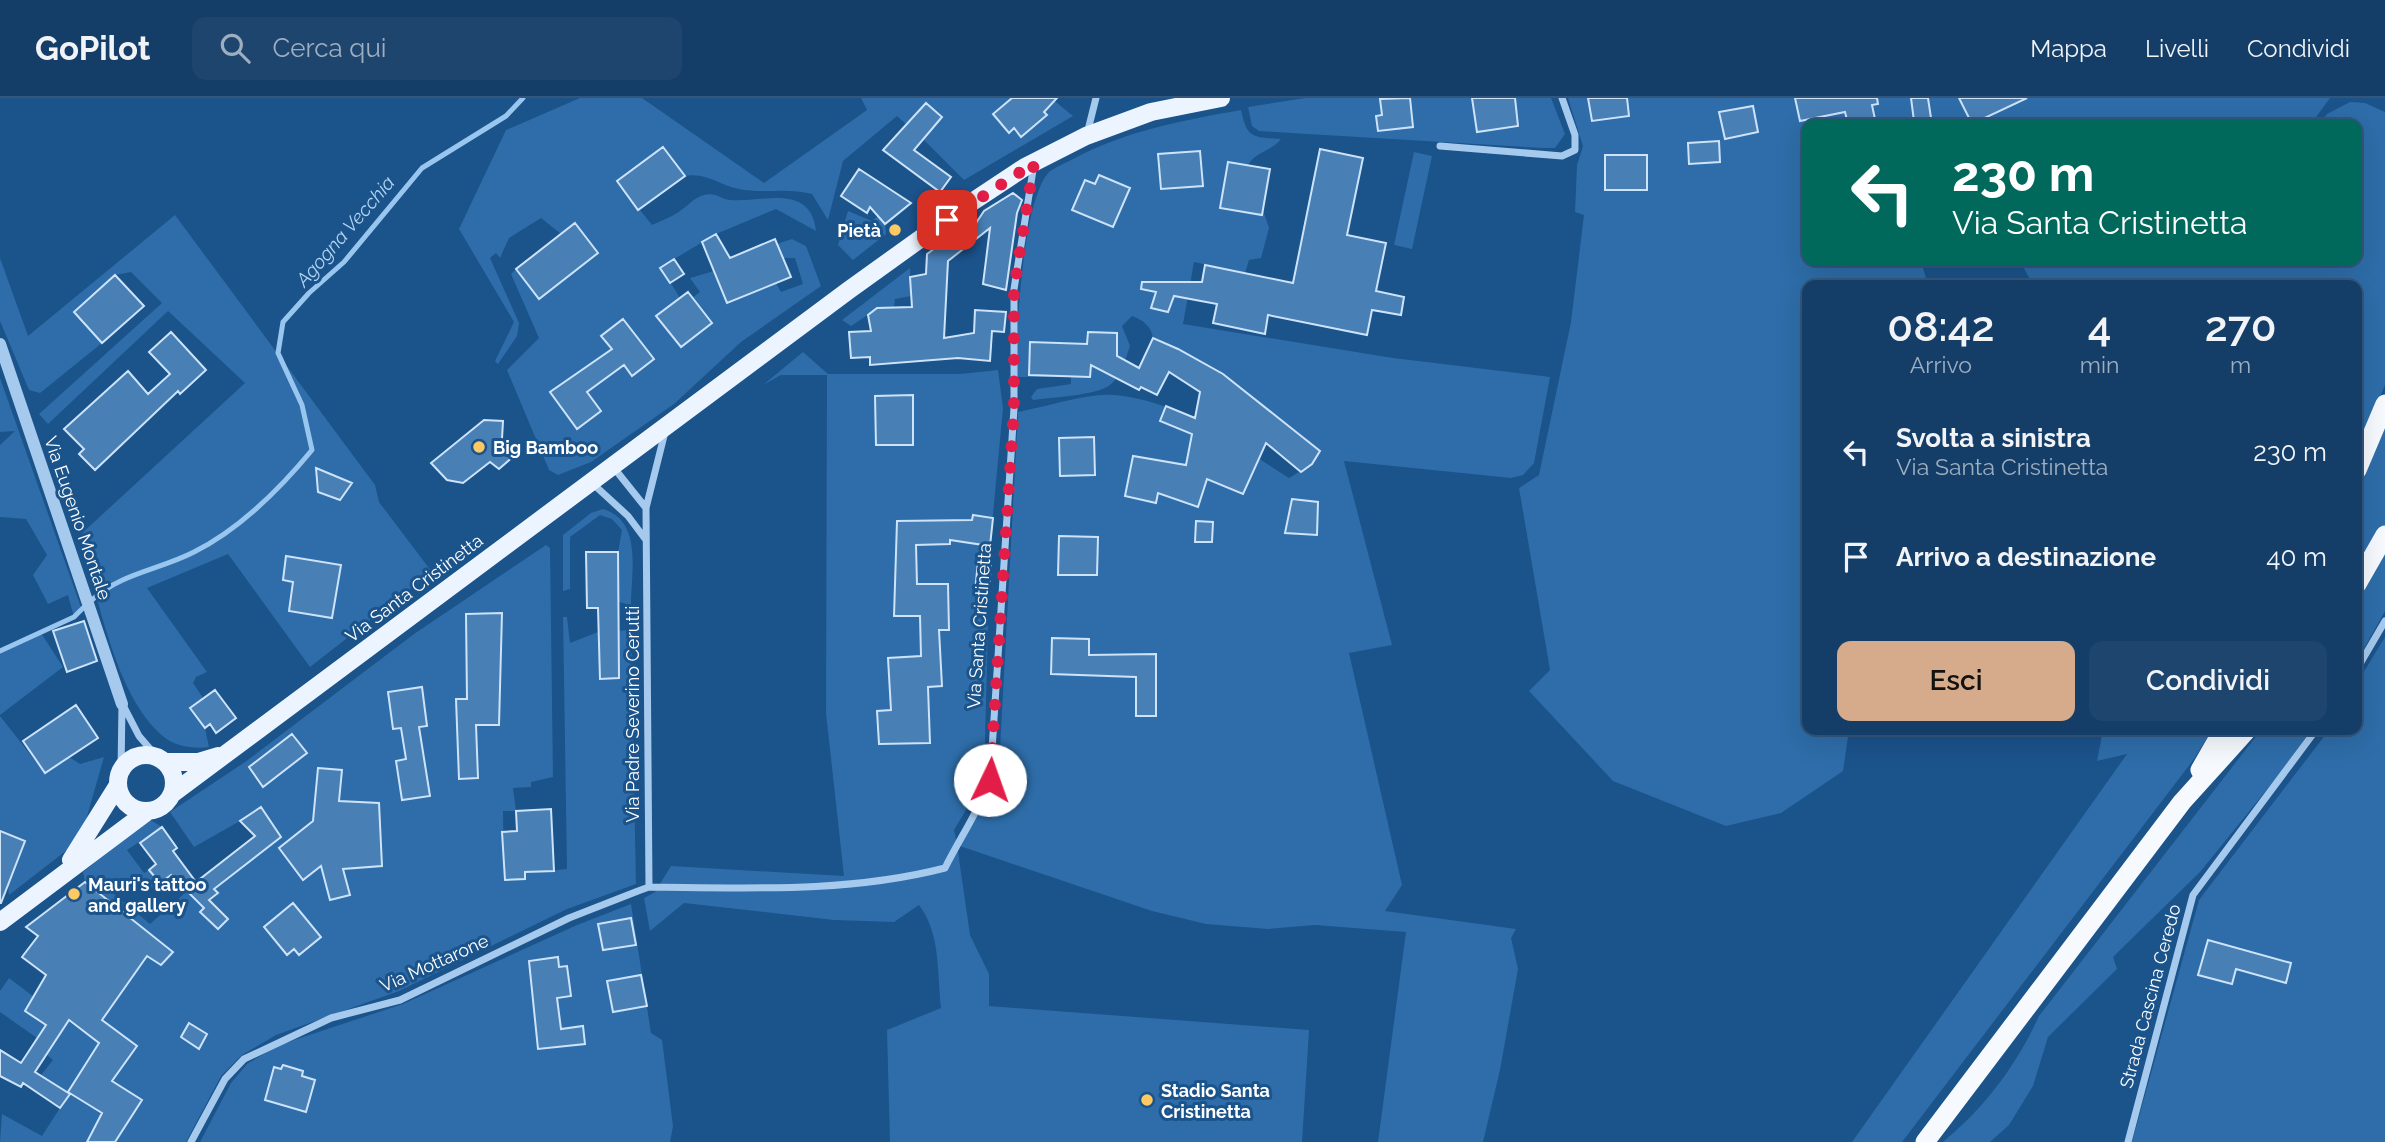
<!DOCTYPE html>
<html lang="it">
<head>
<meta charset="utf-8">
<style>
	body { margin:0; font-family:Raleway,sans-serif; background:#1d456e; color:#f1f3f6; height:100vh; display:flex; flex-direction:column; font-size:26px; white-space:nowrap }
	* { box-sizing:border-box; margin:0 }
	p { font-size:23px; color:#9daec0 }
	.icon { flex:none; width:38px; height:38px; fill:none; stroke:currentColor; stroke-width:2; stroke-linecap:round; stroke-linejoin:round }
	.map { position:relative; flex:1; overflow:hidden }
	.side { position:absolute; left:1802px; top:182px; width:560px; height:455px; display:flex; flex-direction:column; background:#143e68; border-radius:14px; box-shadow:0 7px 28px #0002,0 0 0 2px #33577c }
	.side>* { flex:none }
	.guide { position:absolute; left:1802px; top:21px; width:560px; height:147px; border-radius:14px; box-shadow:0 7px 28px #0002,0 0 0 2px #33577c; background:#00695c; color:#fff; overflow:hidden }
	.pin { position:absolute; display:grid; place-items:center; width:60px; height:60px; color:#fff; margin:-30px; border-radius:14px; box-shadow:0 4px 10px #0006 }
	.me { position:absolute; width:77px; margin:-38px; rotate:3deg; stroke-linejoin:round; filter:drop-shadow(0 0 5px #0008) }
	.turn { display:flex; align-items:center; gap:24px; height:147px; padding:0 35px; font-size:32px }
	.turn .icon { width:91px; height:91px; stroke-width:2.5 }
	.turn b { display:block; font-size:49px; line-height:60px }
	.eta { display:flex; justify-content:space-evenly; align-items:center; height:119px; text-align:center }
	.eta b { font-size:42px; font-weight:600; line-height:49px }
	.primary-button { display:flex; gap:14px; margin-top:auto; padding:14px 35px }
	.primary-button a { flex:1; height:80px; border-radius:14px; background:#d6ab8b; color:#111; font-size:28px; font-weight:600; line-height:80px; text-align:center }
	.primary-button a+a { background:#1d456e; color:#f1f3f6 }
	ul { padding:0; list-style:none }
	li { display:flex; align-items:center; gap:21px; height:105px; padding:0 35px }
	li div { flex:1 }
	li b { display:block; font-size:26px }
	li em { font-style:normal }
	header { display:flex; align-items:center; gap:42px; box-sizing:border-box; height:98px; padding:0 35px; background:#143e68; border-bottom:2px solid #33577c }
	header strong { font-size:33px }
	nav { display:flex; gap:38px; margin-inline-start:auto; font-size:24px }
	.search { width:490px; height:63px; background:#1d456e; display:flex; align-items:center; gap:18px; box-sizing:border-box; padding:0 24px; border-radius:14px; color:#9daec0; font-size:26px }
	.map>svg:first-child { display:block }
	.green { fill:#2e6da9 }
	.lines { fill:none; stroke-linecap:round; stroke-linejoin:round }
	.stream { stroke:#99c6ef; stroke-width:5 }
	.building { fill:#487fb5; stroke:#cce3f9; stroke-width:2 }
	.minor { stroke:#a6caed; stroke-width:7 }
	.tertiary { stroke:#a6caed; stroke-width:12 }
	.primary { stroke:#ecf5ff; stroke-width:18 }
	.trunk { stroke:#f6faff; stroke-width:19 }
	.route { stroke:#e11d48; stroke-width:12; stroke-dasharray:0 21.6 }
	.poi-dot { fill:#fec863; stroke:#1b538b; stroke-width:2.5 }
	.labels { text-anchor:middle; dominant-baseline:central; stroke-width:6; stroke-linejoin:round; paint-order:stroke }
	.poi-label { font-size:18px; font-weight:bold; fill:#fff; stroke:#1b538b; text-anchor:start }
	.street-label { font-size:18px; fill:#fff; stroke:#1b538b }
	.water-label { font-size:19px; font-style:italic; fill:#b2d4f4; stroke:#1b538b }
</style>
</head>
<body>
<header>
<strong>GoPilot</strong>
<div class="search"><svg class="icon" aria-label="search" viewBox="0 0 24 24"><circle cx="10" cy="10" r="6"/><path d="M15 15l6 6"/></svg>Cerca qui</div>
<nav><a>Mappa</a><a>Livelli</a><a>Condividi</a></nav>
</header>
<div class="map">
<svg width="2385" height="1044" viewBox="0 0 2385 1044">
	<rect width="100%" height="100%" fill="#1b538b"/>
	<path class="green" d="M580,0H642L764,85L867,12L861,0H1051L1073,18L964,82L923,41L942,19L926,5L907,27L897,18L843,63L828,122L812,96C787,89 763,96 739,91C719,87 706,74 685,78L663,49L617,83L652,127C660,123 669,120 677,115C686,110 694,99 704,97C716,94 720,101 730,102C760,105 811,84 816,133L776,111L716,136L661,169L680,200L656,218L680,249L692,200L700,194L690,180L714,173L728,205L776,185L781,194L803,186L795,160H783L777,146L792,141L806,148L821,188L741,244L674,306L591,364L558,377L549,372L507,272L539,240L511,176L516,171L538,198L598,155L575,125L561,136L541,120L509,140L500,160L496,155L490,160L519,225L517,238L498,266L495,263L514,224L459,131L506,32Z
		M1305,0H1551L1565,36L1555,50H1542L1259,33L1252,28L1248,9Z
		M1568,0H2330L2311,26H1808V163H1921L1928,187H1808V632H1849L1843,673L1781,715L1726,728L1613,683L1529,593L1550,572L1519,390L1539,377L1571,224L1584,117L1575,114L1577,67L1583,48Z
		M2350,4L2365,5L2385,14V287L2357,354V187H2033L2020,163H2357V26H2319L2327,16Z
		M1241,12C1247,41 1253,39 1281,41C1272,53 1255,54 1248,67L1269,130L1261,160L1249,162L1245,175L1194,164L1183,226L1393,260L1550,279L1534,365L1523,377L1511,380L1344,363L1392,547L1349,555L1402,787L1385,813L1516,831L1511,840L1518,871L1500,972L1483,1044H1378L1406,834L1315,827L1268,831L1206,826L1152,813L957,747L970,837L989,876V908L1309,932L1302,1044H890L887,932L941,910C937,875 941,836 919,807L894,824L834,822L684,805L650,833L644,800L655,794L671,768L844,778L826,615L827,277H781L763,287L803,254L828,276H960L998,272L1003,310L990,448L984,682L954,732L957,746C985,712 991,694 1000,651L1018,314C1046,309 1087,295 1114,297C1181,303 1234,345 1289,380L1312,366L1153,240C1151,228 1143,222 1132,218L1122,228L1130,248C1126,260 1120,280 1110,287C1095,298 1052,299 1033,302L1031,299L1037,291L1071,286V279H1016C1016,238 1022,103 1049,74C1055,69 1066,65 1073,61C1125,33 1184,22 1241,12Z
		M1414,54L1432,58L1412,151L1394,147Z
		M848,113L872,123L878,118L885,126L886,136L853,162L838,147Z
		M175,117L375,387L379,404L432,474L310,569L228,456L147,490L207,574L196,579L193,585L203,600L190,611L205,630L209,649C194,651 176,649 164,639C114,598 98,496 80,437L245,285L168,213L48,326L39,316L162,205L131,174L115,177L74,214L102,245L40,295L29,292L0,223V160L28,238Z
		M910,170L911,198L895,201L894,210L877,211L851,228L842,222Z
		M0,280L82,512L74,519L68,497L48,506L33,477L47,457L26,421L0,419V347L15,333L0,334Z
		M2385,319V427L2357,470V384Z
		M603,411C643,423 631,474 631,507L619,504L618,454L622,432L612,421L600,417L570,439V491L563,493V437L591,415Z
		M546,447L550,450L553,679L531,684V689L513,690L516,713H503L504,781H525V775L567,771L563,519H567L570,545L598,534L631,532L636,786L567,811L399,893L276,937L242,957L221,978L186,1044H0L2,1016L42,1038L65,1002L38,981L53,962L46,956L68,923L125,964L137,948L84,908L113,907L133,878L146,833L85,784L83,774L149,721L162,729L127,752L144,775L149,772L160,785L150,792L139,782L116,785L114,796L150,826L196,785L209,796L265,751L240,723L194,749L170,714L245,664L414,536Z
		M2385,451V513L2357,563V503Z
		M41,535L63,569L0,617V553Z
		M2385,539V1044H2132L2199,802L2329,632H2357V585Z
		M0,618L45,675L69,659L80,666L104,659L86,722L67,752L9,797L8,787L25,743L0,733Z
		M2103,632H2212L2194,661L1902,1044H1852L2127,656L2097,663Z
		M2261,632H2311L2290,663L2200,774L2113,859L2117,871L2048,939L2033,988L2009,1027L1990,1044H1943C1985,1009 2016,968 2039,918Z
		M631,806L651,935L662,942L673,1028L670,1044H200L231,985L247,966L279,947L403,906L577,827Z
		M9,880L34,899L25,913L46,927L37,940L0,914V893Z"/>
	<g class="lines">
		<path class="stream" d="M92,502C121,475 159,472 194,454C240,431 279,392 312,352L302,307L278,255L283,224L309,195L344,164L422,70L506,18L523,0
			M0,553L74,519L83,510"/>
	</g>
	<path class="building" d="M1012,0H1057L1044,14L1047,17L1021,39L1014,30L1009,35L993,16Z
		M1410,0L1413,29L1378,33L1376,18L1382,17L1380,1Z
		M1472,0H1515L1518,28L1477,34Z
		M1588,0H1627L1629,18L1592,23Z
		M1795,0H1877L1878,6L1872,7L1876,26H1848L1845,14L1800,23Z
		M1911,0H1928L1931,20L1914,23Z
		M1959,0H2027L1972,26Z
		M926,5L942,19L914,52L951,79L940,94L883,52Z
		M1753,8L1758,34L1725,41L1719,14Z
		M1719,43L1720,64L1689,66L1688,45Z
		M663,49L685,78L638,112L617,83Z
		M1320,51L1363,60L1347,137L1386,145L1376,193L1404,199L1401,217L1372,212L1367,237L1268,217L1265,236L1213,225L1217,206L1174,198L1168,214L1151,210L1156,194L1141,191L1142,184H1202L1205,167L1293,185Z
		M1200,53L1203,88L1161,91L1158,56Z
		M1605,57H1647V92H1605Z
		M1228,64L1270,71L1262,117L1220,110Z
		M859,71L911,105L885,126L870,109L867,115L841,98Z
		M1099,77L1130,90L1113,129L1072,112L1085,82L1095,86Z
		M1013,95L1022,102L1017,115L1006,192L983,186L990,130L948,163L944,240L974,235L975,212L1006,214L1004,234L992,233L990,263L958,260L870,267V259L851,260L849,234L871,233L868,217L877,210L912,209L910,179L926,176L927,156L957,134L966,140L984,113Z
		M575,125L598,155L539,201L516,171Z
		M716,136L730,160L775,141L791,179L727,205L702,144Z
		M674,161L684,176L670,185L660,170Z
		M115,177L144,208L102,245L74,214Z
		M688,194L712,225L681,249L656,218Z
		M623,221L654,261L632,278L624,267L587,294L601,313L577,331L550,294L612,251L601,238Z
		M171,234L206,272L180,296L178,293L95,372L79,356L84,351L64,331L128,273L148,296L170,276L149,254Z
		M1088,234L1117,235V258L1139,270L1153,240L1178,251L1223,276L1320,353L1312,366L1301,374L1266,345L1243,396L1207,381L1198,409L1158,395L1156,405L1125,398L1133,358L1186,367L1192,336L1160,323L1166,308L1195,320L1200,294L1169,274L1157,297L1141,289L1139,292L1091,267L1090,279L1029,277L1030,244L1087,246Z
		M913,297V347H876L875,298Z
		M484,322L503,323L502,341L515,357L499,371L490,364L463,385L447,382L431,365Z
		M1094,339L1095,377L1060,378L1059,340Z
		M316,370L352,385L340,402L318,394Z
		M1292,401L1318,404L1317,437L1285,435Z
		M973,417L993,420L990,448L950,442V446L916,447L917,486H948L949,532H939L942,588L928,589L930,645L879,646L877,613L891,612L888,560L921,558L920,518H894L897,423L972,422Z
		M1196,423L1213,424L1212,444H1195Z
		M1059,438L1098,439L1097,477H1058Z
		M586,454H618L619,580L600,581L598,510H587Z
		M286,458L341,467L332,520L289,513L293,484L283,482Z
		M978,463L991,464L989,496L975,494Z
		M502,515L499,627H476L478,680L459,681L456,601H467L466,516Z
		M84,523L97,563L67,574L53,533Z
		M1052,540L1089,541V557L1156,556V618H1136V579L1051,576Z
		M422,589L427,628L419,629L430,698L402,702L396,663L406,661L401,630L393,631L388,594Z
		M215,592L236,620L216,635L210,626L205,630L190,610Z
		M76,607L98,640L45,675L23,643Z
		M292,636L307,655L263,689L249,669Z
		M318,670L342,672L339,703L379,705L382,768L343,771L350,797L330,802L321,768L303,782L279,750L313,723Z
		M261,709L281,739L214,791L218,795L209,802L228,821L218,831L200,814L204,810L171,777L160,785L149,772L156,766L140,745L162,729L177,750L173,753L196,784L255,738L240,723Z
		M551,711L554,773L525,774V781L505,782L502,734L517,733L516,713Z
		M0,733L25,743L1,805H0Z
		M85,784L173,854L161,867L147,858L102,922L137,948L112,983L142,1002L115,1044H87L102,1015L68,994L99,945L69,922L35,974L70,996L60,1010L23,985L21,989L0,978V952L21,965L46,927L25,913L46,877L22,859L38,838L26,829Z
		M293,805L321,839L299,857L294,851L287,857L264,829Z
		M631,820L636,847L603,852L598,826Z
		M2208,842L2291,865L2286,885L2236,871L2232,886L2198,877Z
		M558,859L559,869L567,868L571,898L557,900L561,931L583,928L585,946L538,951L529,863Z
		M641,877L647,908L613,914L607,883Z
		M189,925L207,936L199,951L181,939Z
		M283,967L303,973L302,978L315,982L306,1014L265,1002L274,969L281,971Z"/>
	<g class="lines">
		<path class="minor" d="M1087,36L1096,0
			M1440,48L1562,58L1575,52V37L1562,0
			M614,370L646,410
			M592,385L628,418L646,442
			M2357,571L2385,523
			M124,609L139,638L157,659
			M121,674L122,606
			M649,789L646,410L665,334
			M191,1044L225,981L244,961L331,920L400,902L569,820L638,793L649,789C749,790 848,795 945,770C960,740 978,714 990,683L1014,310V191L1034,66
			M2128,1044L2193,797L2316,632"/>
		<path class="tertiary" d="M0,246L122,606"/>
		<path class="primary" d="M118 685a28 28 0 1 1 56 0a28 28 0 1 1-56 0Z
			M164,664H198L218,658
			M172,696L849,192L966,108L1025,69L1086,38L1151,14L1221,0
			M71,762L118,687
			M0,824L148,713"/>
		<path class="trunk" d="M2357,372L2385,306
			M2357,486L2385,437
			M2200,672L2223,632
			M1925,1044L2182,704L2247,632"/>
	</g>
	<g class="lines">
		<path class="route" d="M947,122L1034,65L1014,191V310L990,682"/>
	</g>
	<g class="poi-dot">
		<circle cx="895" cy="132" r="7"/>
		<circle cx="479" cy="349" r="7"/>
		<circle cx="74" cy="796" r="7"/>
		<circle cx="1147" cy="1002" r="7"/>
	</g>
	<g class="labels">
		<g class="poi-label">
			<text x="881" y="132" text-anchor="end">Pietà</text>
			<text x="493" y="349">Big Bamboo</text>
			<text x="88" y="786">Mauri's tattoo<tspan x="88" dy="21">and gallery</tspan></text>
			<text x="1161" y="992">Stadio Santa<tspan x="1161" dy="21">Cristinetta</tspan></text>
		</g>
		<g class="street-label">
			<text transform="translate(78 420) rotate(71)">Via Eugenio Montale</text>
			<text transform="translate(414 490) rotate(-37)">Via Santa Cristinetta</text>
			<text transform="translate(979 528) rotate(-86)">Via Santa Cristinetta</text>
			<text transform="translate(632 616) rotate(-90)">Via Padre Severino Cerutti</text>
			<text transform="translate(434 865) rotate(-24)">Via Mottarone</text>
			<text transform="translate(2150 898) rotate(-75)">Strada Cascina Ceredo</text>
		</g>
		<g class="water-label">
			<text transform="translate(345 133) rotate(-49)">Agogna Vecchia</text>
		</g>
	</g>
</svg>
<div class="pin" style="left:947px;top:122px;background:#d93025"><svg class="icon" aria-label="arrive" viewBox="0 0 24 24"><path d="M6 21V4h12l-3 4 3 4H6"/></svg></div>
<svg class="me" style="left:990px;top:682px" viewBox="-20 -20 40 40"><circle r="19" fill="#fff"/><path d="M0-13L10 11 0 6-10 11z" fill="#e11d48"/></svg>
<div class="guide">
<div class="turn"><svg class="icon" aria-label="left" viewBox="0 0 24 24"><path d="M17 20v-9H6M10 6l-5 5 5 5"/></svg><div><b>230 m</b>Via Santa Cristinetta</div></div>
</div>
<section class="side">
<div class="eta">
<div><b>08:42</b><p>Arrivo</p></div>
<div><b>4</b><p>min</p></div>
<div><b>270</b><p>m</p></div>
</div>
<ul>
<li><svg class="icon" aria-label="left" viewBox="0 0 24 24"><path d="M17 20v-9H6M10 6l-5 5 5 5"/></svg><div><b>Svolta a sinistra</b><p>Via Santa Cristinetta</p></div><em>230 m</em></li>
<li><svg class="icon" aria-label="arrive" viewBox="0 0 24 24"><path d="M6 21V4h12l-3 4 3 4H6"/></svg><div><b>Arrivo a destinazione</b></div><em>40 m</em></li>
</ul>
<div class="primary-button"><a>Esci</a><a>Condividi</a></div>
</section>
</div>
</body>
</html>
